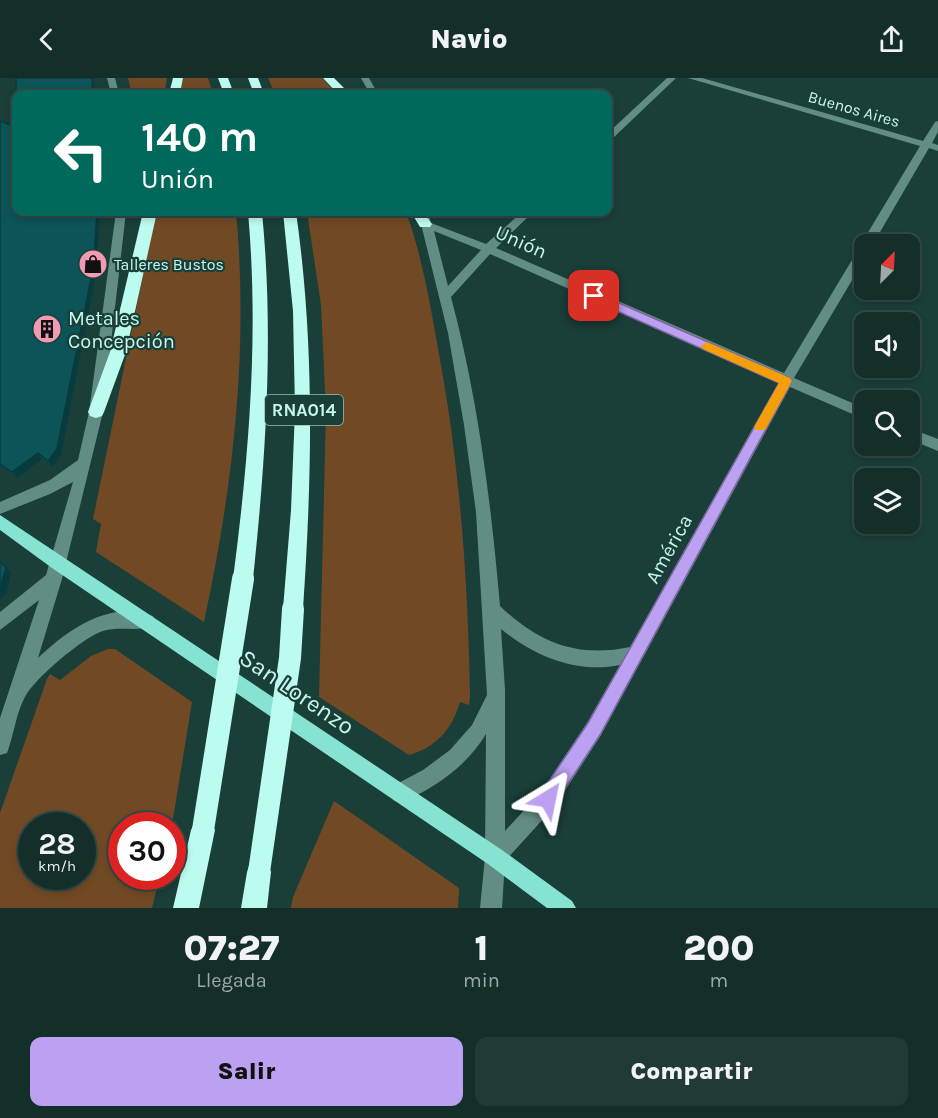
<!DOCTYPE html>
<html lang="es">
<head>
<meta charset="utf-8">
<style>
	body { margin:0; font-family:Karla,sans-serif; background:#213a36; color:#f1f3f6; height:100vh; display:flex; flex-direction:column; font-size:22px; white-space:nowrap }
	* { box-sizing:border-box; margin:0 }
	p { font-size:20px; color:#9da8a8 }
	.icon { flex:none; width:33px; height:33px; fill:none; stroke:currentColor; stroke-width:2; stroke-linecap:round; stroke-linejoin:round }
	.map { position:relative; height:830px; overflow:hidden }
	.side { display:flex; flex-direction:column; background:#142e2a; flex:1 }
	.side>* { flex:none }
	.banner { position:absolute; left:12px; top:12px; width:600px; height:126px; border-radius:12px; box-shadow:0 3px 9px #0003,0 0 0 2px #334a47; background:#00695c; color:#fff; overflow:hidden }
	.needle { width:39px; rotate:24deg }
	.tools { position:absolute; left:854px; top:156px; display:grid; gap:12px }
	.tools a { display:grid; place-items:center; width:66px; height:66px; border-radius:12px; background:#142e2a; box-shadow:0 3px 9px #0003,0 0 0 2px #334a47; font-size:30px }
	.speed { position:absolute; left:18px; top:734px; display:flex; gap:12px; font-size:30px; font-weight:700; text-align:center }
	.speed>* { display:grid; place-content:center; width:78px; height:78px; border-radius:50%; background:#142e2a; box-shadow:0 3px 9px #0003,0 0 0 2px #334a47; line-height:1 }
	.speed small { font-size:15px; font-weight:400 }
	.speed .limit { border:9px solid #d22; background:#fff; color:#111 }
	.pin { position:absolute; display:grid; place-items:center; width:51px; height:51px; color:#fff; margin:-26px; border-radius:12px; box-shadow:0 3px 9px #0006 }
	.me { position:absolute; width:66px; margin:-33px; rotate:35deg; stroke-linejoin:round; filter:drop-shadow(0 0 4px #0008) }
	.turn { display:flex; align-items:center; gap:21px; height:126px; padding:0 30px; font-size:27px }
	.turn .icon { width:78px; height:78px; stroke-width:2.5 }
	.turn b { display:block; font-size:42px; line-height:51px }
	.eta { display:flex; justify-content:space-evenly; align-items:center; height:102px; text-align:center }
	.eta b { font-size:36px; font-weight:800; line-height:42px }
	.button { display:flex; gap:12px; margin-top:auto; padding:12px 30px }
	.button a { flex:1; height:69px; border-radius:12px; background:#bca0f2; color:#111; font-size:24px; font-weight:800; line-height:69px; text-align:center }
	.button a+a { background:#213a36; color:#f1f3f6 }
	header { display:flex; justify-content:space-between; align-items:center; height:78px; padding:0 30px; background:#142e2a; font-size:27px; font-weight:800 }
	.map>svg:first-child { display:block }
	.green { fill:#714a25; fill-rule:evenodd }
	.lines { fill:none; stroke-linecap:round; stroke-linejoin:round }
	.minor { fill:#628d84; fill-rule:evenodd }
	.major { fill:#86e3d2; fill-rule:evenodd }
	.highway { fill:#bcfbef; fill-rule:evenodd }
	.highway-bridge { stroke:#bcfbef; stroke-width:22 }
	.wall { fill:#0a484c }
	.shaded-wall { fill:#083b3e }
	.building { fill:#0c5458; stroke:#083b3e; stroke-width:1.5 }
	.route { fill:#bca0f2; stroke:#7a689d; stroke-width:1.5 }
	.slow { fill:#f59e0b }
	.labels { text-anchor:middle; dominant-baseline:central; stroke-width:4.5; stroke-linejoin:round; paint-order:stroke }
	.far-street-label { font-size:16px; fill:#c4f7ed; stroke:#1a3e38 }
	.far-poi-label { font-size:16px; fill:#c4f7ed; stroke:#1a3e38; text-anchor:start }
	.shield { fill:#1a3e38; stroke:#91c0b7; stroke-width:1.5 }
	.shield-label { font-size:18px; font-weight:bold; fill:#c4f7ed }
	.street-label { font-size:20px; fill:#c4f7ed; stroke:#1a3e38 }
	.poi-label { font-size:20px; fill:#c4f7ed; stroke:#1a3e38; text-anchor:start }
	.near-street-label { font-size:24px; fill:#c4f7ed; stroke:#1a3e38 }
</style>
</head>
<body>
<header><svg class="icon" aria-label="back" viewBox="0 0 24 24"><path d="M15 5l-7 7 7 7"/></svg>Navio<svg class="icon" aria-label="share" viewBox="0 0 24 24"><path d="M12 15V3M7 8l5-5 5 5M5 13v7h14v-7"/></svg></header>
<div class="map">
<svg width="938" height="830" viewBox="0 0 938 830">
	<rect width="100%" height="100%" fill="#1a3e38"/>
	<path class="green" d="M128,0H167L164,16H132Z
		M183,0H208L213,16H180Z
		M268,0H322L338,16H275Z
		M156,134H236C249,272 233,409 204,544L96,474L101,446L93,441Z
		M307,134H406C422,178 430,224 438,271C460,386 468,502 470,619L469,627L460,624C452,651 437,669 409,677L319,619L326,334L321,227Z
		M108,571H115L192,624L172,747H122V798H160L152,830H0V735L47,601L50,596L60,602L91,578ZM32,747H82V798H32Z
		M334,723L459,810L458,830H291L293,819Z"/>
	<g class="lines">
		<path class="minor" d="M107,0H115L119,16H111Z
			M361,0H369L378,16H370Z
			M667,0H676L611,62L608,63V55Z
			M688,0H702L923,63L935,44L938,43V54L932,65L938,67V73L929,70L873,166H864V182L794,300L864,330V341L790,309L601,657L555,728L505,783L502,830H480L485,779L486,656C467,688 434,711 400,725L393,722L390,715L393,708L423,692L450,672L472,647L487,617L476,434L464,347L448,255L418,134H428L431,145L486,166L522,134H533L496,170L784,295L858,172L863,169L861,166L920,68ZM434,153L481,172L448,208ZM490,176L779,304L630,569C577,580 539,565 500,528C491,424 478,320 451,219ZM501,551C534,578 577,596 620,587L587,645L541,714L505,753V612Z
			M116,134H126L103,334L62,501L38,580C67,552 110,521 153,538L155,543L153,548C138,554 119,548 103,553C83,559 35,601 26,617C16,634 14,657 7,675L0,677V640L39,522L0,552V534L46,497L73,404L50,416L0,436V424L50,402L78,382L89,334Z
			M909,350L938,361V373L909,361Z"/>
		<path class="major" d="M0,437L502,772L572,823L576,830H547L488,786L52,490L0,452Z"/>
		<path class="highway" d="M173,0H183L180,16H169Z
			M218,0H228L234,16H224Z
			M248,0H258L264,16H254Z
			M323,0H334L350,16H338Z
			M143,134H157L126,274L104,334L102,338L96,340L90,338L88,334L110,274Z
			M248,134H262C274,257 266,378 253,501L250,507L243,510L236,507L233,501C249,378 259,257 248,134Z
			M283,134H296C315,267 312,398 303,531L300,537L293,540L286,537L283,531L291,432L295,332L293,233Z
			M411,134H423L432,146L430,149H420Z
			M203,740L211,744L215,752L199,830H173L191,752L195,744Z
			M259,782L268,785L271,794L267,830H241L247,794L250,785Z"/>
		<path class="highway-bridge" d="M203,752L243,501
			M259,794L290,580L293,531"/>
	</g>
	<path class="wall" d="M16,16L96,196L61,377L53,389L42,381L17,400L0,388V43L16,49Z"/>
	<path class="shaded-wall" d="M92,0H93L95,16H93Z
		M97,134H100L96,196L61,377L53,389L48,383Z
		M38,375L42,381L17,400L12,394Z
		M6,489L11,494L6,516L0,521V511Z"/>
	<path class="building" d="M16,0H92L93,16H16V134H97L93,190L57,371L48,383L38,375L12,394L0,386V43L16,49Z
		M0,484L6,489L0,511Z"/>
	<path class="route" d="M594,214L790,300L792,303L600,657L554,727L548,730L541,727L539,721L541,715L588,645L779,305L590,221L589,218Z"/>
	<path class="slow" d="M707,264L790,300L792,303L765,352H756L754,349L779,305L703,271L701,268Z"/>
	<defs>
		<g id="shop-disc" transform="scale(1.5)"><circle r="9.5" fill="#f19ab3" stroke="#1a3e38"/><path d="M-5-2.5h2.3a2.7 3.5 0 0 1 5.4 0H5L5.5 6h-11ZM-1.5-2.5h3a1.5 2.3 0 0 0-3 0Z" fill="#111"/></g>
		<g id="building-disc" transform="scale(1.5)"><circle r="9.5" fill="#f19ab3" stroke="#1a3e38"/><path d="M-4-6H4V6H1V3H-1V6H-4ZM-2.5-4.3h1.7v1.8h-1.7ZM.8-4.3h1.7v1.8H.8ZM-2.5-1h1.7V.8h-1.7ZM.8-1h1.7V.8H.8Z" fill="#111"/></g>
	</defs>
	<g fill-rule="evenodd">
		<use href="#shop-disc" x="93" y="186"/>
		<use href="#building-disc" x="47" y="251"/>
	</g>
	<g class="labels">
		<g class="far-street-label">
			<text transform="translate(854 31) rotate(16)">Buenos Aires</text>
		</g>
		<g class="far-poi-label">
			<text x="114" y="186">Talleres Bustos</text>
		</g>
		<rect class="shield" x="265" y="317" width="78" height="30" rx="4.5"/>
		<g class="shield-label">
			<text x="304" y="332">RNA014</text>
		</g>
		<g class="street-label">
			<text transform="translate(521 164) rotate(24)">Unión</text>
			<text transform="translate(669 471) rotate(-61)">América</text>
		</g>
		<g class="poi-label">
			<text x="68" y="240">Metales<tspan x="68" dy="23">Concepción</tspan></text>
		</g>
		<g class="near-street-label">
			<text transform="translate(297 614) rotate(34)">San Lorenzo</text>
		</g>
	</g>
</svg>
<div class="tools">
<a><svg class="needle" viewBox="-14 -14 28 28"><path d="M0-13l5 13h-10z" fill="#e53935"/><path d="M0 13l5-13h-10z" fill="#9da8a8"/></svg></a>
<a><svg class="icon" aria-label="sound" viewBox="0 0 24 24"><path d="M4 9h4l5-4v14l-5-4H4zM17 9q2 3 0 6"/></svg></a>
<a><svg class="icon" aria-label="search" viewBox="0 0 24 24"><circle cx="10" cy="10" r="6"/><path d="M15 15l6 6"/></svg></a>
<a><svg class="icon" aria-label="layers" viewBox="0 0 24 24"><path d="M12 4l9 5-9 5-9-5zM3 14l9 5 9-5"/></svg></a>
</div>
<div class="speed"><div>28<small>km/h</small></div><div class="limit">30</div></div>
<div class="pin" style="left:594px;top:218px;background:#d93025"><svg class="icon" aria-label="arrive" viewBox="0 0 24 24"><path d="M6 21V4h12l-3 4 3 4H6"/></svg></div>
<svg class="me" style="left:548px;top:721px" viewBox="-20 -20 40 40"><path d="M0-17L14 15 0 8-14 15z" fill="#bca0f2" stroke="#fff" stroke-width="4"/></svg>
<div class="banner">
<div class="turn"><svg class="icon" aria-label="left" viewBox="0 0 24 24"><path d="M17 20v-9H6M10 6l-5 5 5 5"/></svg><div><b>140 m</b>Unión</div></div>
</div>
</div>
<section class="side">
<div class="eta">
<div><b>07:27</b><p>Llegada</p></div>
<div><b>1</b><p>min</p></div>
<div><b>200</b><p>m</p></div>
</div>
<div class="button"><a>Salir</a><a>Compartir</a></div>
</section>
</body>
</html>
